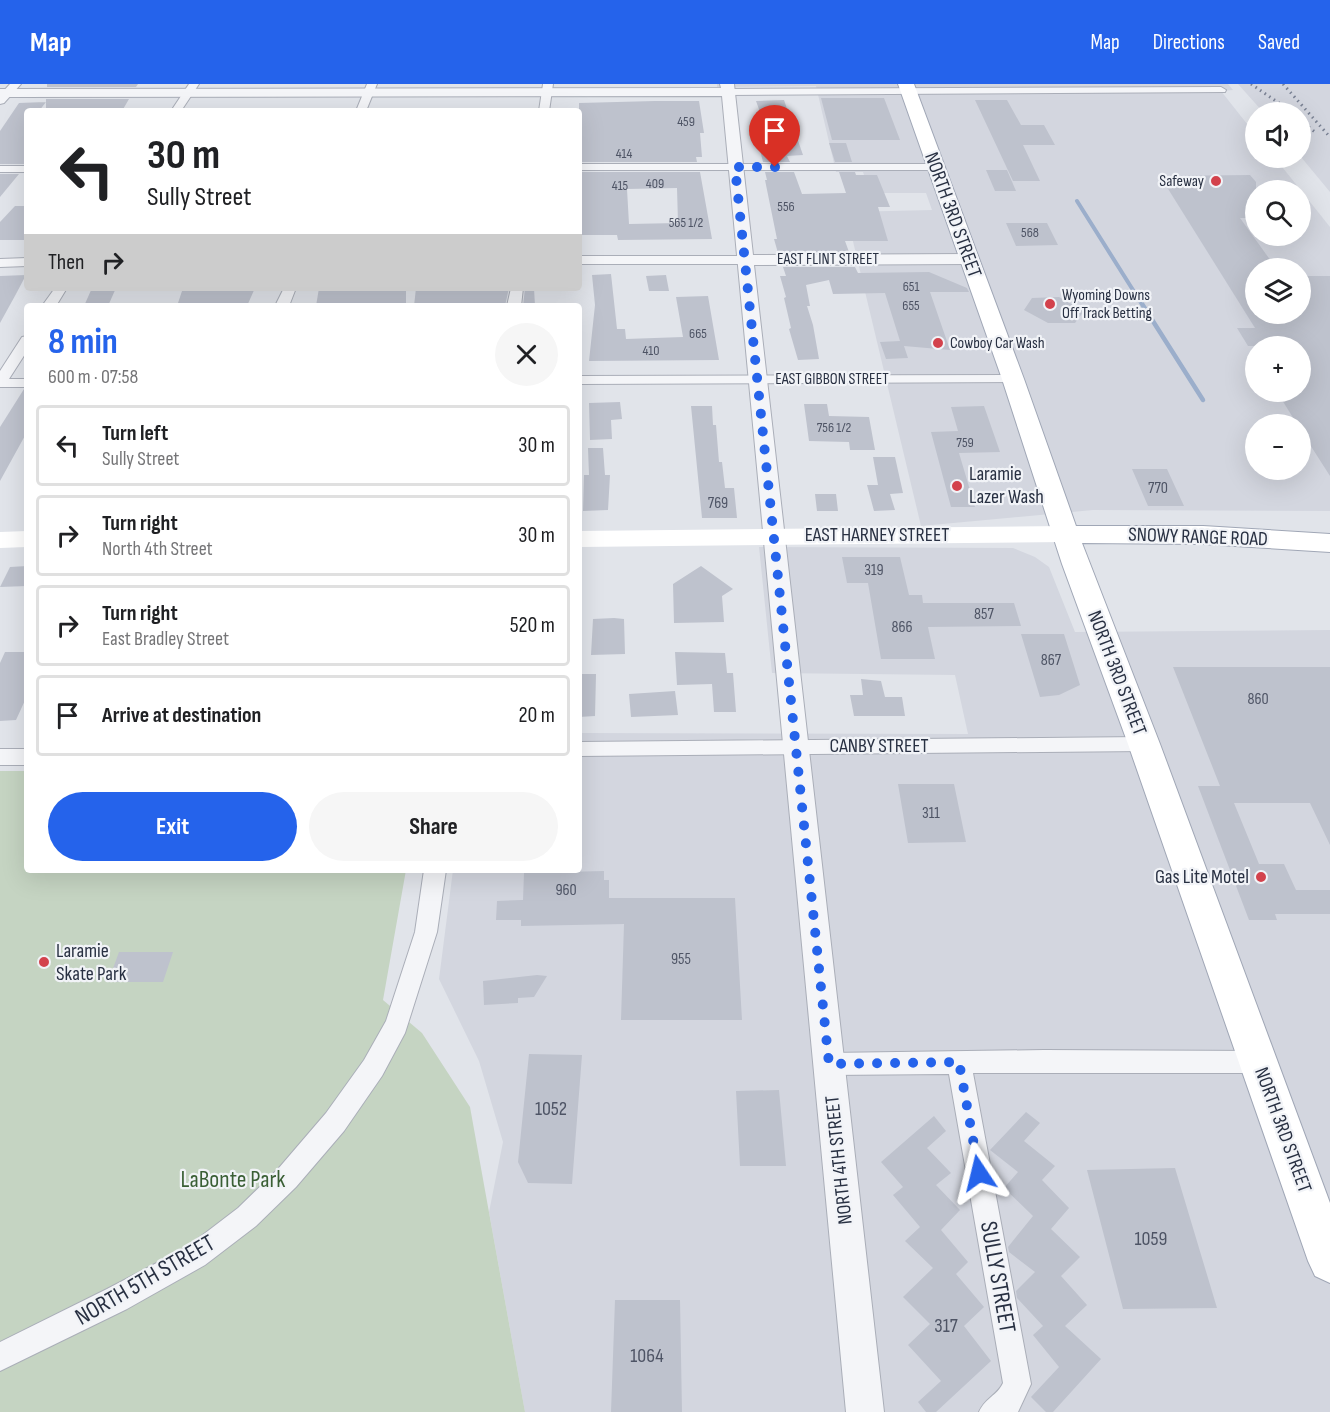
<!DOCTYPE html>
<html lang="en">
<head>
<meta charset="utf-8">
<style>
	body { margin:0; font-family:"Sofia Sans Condensed",sans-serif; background:#f6f6f6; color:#202124; height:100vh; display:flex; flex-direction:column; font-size:22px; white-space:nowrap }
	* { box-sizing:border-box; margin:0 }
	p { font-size:20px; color:#757577 }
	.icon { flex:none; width:33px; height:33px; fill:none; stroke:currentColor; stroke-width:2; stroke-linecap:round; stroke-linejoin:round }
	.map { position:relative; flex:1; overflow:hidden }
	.panel { position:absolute; left:24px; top:219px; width:558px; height:570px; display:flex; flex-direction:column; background:#fff; border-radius:6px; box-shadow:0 6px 24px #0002 }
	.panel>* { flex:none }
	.guide { position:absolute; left:24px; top:24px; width:558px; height:183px; border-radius:6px; box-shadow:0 6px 24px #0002; background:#fff; color:#202124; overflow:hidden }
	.fabs { position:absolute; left:1245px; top:18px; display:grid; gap:12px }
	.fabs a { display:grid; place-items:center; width:66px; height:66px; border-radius:50%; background:#fff; box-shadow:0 6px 24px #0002; font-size:30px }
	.pin { position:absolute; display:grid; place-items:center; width:51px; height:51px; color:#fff; margin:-62px -26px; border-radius:50% 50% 50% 0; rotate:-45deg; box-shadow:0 0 6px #0007 }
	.pin .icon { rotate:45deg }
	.me { position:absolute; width:66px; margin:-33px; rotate:350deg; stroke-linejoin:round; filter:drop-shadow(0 0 4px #0008) }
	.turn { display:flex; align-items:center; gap:21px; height:126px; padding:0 24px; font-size:27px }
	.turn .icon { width:78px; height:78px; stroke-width:2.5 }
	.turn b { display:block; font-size:42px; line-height:51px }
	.then { display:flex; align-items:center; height:57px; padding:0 24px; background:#0003; gap:12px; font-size:22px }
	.round { display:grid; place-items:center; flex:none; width:63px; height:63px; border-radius:32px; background:#f6f6f6 }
	.head { display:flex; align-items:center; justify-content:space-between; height:102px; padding:0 24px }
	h1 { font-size:36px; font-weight:700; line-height:45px; color:#2563eb }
	.primary-button { display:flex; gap:12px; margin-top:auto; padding:12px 24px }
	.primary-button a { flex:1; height:69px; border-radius:36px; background:#2563eb; color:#fff; font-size:24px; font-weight:700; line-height:69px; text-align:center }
	.primary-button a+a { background:#f6f6f6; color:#202124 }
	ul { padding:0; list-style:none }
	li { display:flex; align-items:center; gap:18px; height:81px; margin:0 12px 9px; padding:0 12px; border:3px solid #e0e0e0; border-radius:6px }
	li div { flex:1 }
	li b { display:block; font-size:22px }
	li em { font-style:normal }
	header { display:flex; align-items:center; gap:36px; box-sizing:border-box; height:84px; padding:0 30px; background:#2563eb; color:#fff }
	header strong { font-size:28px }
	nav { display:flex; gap:33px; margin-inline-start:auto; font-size:21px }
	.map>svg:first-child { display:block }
	.built { fill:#d3d6df; fill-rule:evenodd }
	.green { fill:#c5d4c2 }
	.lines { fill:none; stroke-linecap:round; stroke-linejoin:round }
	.stream-far1 { stroke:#9baecb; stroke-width:4 }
	.stream { stroke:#9baecb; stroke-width:4.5 }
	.building { fill:#bec2cd; fill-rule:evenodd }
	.minor-casing { stroke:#aaaeb8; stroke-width:2 }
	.tertiary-casing { stroke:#aaaeb8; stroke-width:2 }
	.primary-casing { stroke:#a0a7b6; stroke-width:2 }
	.minor { fill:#f4f5f8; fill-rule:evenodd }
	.tertiary { fill:#f4f5f8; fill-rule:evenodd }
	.secondary { fill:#fff; fill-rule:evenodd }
	.primary { fill:#fff; fill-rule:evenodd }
	.rail { stroke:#7a8294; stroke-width:3; stroke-dasharray:1.5 4; stroke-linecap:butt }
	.route { stroke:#2563eb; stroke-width:10; stroke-dasharray:0 18 }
	.poi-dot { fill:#d3424c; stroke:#f1f3f7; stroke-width:2 }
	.labels { text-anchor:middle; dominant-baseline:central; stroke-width:4.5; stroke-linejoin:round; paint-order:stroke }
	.far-number-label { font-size:14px; fill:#4e5465 }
	.far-poi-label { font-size:16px; fill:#283042; stroke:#f1f3f7; text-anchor:start }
	.far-street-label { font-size:16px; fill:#283042; stroke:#f1f3f7 }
	.number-label { font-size:16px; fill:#4e5465 }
	.street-label { font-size:20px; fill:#283042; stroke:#f1f3f7 }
	.poi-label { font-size:20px; fill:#283042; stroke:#f1f3f7; text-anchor:start }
	.near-number-label { font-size:20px; fill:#4e5465 }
	.near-park-label { font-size:24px; fill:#3a5f35; stroke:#f1f3f7 }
	.near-street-label { font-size:24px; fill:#283042; stroke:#f1f3f7 }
</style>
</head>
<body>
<header>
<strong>Map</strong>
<nav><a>Map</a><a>Directions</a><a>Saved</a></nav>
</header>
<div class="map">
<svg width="1330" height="1328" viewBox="0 0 1330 1328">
	<rect width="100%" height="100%" fill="#e1e4ea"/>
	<path class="built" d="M717,0H1228L1233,6L1221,7L1255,50L1256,74H1275L1330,143V427L1093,426L921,442L846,128L932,126L926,109H870L863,88H836L816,2L717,3ZM1256,106H1300V152H1256ZM1256,184H1300V230H1256ZM1256,262H1300V308H1256ZM1256,340H1300V386H1256Z
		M1238,0H1330V108L1301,73L1300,28H1263Z
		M759,463L1013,464L1035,473L1049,483L1075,548L1330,546V1328H525L489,1128L503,1058L479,977L439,895L453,786H579V649L968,650L955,591L772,589Z"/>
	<path class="green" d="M0,687H27V786H406L383,916L422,949L470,1023L525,1328H0Z"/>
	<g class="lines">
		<path class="stream-far1" d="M1077,117L1138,214"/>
		<path class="stream" d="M1137,212L1203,316"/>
	</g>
	<path class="building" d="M47,0H138L136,3H47Z
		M821,14H884L900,56H832Z
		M46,15H129L122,27H46Z
		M784,16L803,71L787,72L790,78H763L760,66H765L756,36H758L756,28H760L756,17Z
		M975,16H1007L1021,41H1044L1055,61H1023L1040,97H1013Z
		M655,17H699L704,49H700L702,73H696L697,78H579V19Z
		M46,18L39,27H27V80H0V47L19,19Z
		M829,59H846L852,78H835Z
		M986,86H1007L1016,107H995Z
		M579,88H700L712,155L618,156L617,151H579ZM677,104L678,139L629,140L627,105Z
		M765,88H794L802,110L846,109L839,88H855L856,91H877L890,123H878L888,157H845L849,168L778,169L774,155H777L765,96H767Z
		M0,90H19L0,113Z
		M1250,91L1256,98V134H1240L1276,184H1256V230H1300V192H1330V392L1300,345V340H1297L1277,308H1300V262H1248L1237,244H1255L1160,92Z
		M15,122H27V156H0V138Z
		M1006,139H1047L1058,161L1016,162Z
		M783,183H855L858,189L929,188L967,204L969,208H930L950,266L904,262L908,274L886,275L880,258L900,257L885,209L833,210L829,196L806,201L810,222H807L813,241L819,275L798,276L789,245L791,244L784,214L786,213L780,192H786Z
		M611,190L617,245H625L626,255L683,253L676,213L708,212L719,276L589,277L595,221L592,191Z
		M26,191L16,210L0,239V192Z
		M666,191L669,207H649L646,192Z
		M92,204H116L108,222H84Z
		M183,204H255L247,222H177Z
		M319,204H406V219L316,222Z
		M416,204H509L505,222H414Z
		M525,204H534L535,222H523Z
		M1059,213L1084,227L1075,239H1048L1024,226L1032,214Z
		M24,305H27V348L0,397V343Z
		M620,318L622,335L611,336L612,355L590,356L589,319Z
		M804,320H827L829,332L869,333L875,366H850L849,358L809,357Z
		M691,322H712L713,341H716L719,378H722L725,404H734L737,434H702Z
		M984,322L1000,368L959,369L975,423H951L931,348L958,347L951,323Z
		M588,364H603L605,391H610L608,426L583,427L584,391H589Z
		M873,373H895L903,409L890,410L895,426L874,427L867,401H878Z
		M1132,385H1167L1184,422H1148Z
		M815,410H836L838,427H817Z
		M842,473H900L909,511H922L923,519H1014L1021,542L928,543L935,575H881L868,499H847Z
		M27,482V502L0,503L10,483Z
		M701,482L733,505L722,512L724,538L674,539L673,500Z
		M614,534L624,535L625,570L591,571L593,535Z
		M1021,550H1064L1080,601L1059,611L1040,613Z
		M5,568H27V612L16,636L0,637V579Z
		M675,568L725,569L727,589H733L736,628H714L712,600L677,601Z
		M1173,583H1330V761L1310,719H1234L1259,780H1284L1296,806H1330V830H1275L1277,836H1249L1198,702H1220Z
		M579,590H596L595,632L579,633Z
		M861,595L881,597L885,613H902L905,632H854L850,611H863Z
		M675,607L678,631L631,633L629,610Z
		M898,700H954L966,758L908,759Z
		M604,787V796H609V814H735L742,936H621L624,840L521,842V836H496L497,817L523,816L524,789Z
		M119,868H173L163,898H108Z
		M537,891L547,892L534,913L518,914V919L484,921L483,897Z
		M529,970L582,971L572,1100L528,1099L518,1078Z
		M779,1006L786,1082H740L736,1007Z
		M1026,1028L1040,1039L1024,1057L1055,1082L1042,1096L1069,1124L1051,1145L1080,1173L1061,1192L1087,1221L1065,1242L1101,1275L1053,1328H1046L1031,1313L1059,1283L1033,1251L1043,1242L1017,1214L1016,1207L1035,1188L1009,1168L1008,1163L1033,1132L1004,1104L1018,1088L990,1066Z
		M934,1032L946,1047L927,1064L951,1089L936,1101L960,1126L941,1146L968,1178L956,1190L984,1223L964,1242L991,1277L936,1328H926L918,1318L941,1297L908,1261L930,1240L903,1213L933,1184L905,1157L920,1143L893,1111L903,1103L881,1078Z
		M1175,1084L1217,1224L1123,1225L1087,1086Z
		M615,1216H680L682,1328H611Z"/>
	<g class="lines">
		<g class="minor-casing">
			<path id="minor" d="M10,0H21L4,19L0,20V11Z
				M189,0H199L181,27H171Z
				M367,0H377L366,27H356Z
				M543,0H553L549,27H539Z
				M1221,3L1226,6L1225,8L727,11L722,8L727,5Z
				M579,80H936L942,83L936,86H579Z
				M0,82H27V88H0Z
				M579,172H745L751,176L745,180H579Z
				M27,174V182L0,183V175Z
				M55,204H67L56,222H42Z
				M284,204H296L289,222H275Z
				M511,204H523L521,222H507Z
				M27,252V267L9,295H27V303H0V287L22,253Z
				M1013,291L1020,295L1018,298L579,300V292Z
				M1144,653L1151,655L1154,660L1151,665L1144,667L579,672V658Z
				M0,665H27V681H0Z
				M424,786H446L437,848L405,949L382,992L344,1047L296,1103L256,1142L205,1181L127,1225L0,1287V1258L107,1205L187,1163L238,1124L278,1085L326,1029L364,976L386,937L415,848Z
				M1044,966L1258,967L1266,970L1270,978L1266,986L1258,989H973L1031,1300L1018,1328H979C986,1313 997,1312 1003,1299L949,990L829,991L821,988L817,980L821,972L829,969Z"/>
		</g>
		<g class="tertiary-casing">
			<path id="tertiary" d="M720,0H734L753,171L969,170L977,175L969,180L754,181L884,1328H846L722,12L0,13V5L721,4Z"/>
		</g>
		<g class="primary-casing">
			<path id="primary" d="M898,0H914L1024,295L1076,442H1203L1330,450V468L1203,460L1082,459L1160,660L1330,1119V1199L1315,1192L1308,1177L1128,660L1062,480L1002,295Z"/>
		</g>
		<use href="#minor" class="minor"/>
		<use href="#tertiary" class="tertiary"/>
		<path class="secondary" d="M1066,442L1074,445L1078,450L1074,455L1066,458L579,463V447Z
			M27,447V463L0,464V448Z"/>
		<use href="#primary" class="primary"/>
		<path class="rail" d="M1251,0L1292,28
			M1283,0L1330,53
			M1300,36L1315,48"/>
	</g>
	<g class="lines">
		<path class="route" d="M775,83H735L829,980L959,978L979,1089"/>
	</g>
	<g class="poi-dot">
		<circle cx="1216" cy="97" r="6"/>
		<circle cx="1050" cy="220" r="6"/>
		<circle cx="938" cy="259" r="6"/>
		<circle cx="957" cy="402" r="6"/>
		<circle cx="1261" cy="793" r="6"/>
		<circle cx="44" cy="878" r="6"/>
	</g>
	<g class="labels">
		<g class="far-number-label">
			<text x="686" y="37">459</text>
			<text x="624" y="69">414</text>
			<text x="655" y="99">409</text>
			<text x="620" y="101">415</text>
			<text x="786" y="122">556</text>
			<text x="686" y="138">565 1/2</text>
			<text x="1030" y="148">568</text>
			<text x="911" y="202">651</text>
			<text x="911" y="221">655</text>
			<text x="698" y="249">665</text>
			<text x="651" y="266">410</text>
			<text x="834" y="343">756 1/2</text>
			<text x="965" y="358">759</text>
		</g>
		<g class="far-poi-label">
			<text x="1204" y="97" text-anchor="end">Safeway</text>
			<text x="1062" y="211">Wyoming Downs<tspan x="1062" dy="18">Off Track Betting</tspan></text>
			<text x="950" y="259">Cowboy Car Wash</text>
		</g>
		<g class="far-street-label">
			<text x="828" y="175">EAST FLINT STREET</text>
			<text x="832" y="295">EAST GIBBON STREET</text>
		</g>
		<g class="number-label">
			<text x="1158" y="404">770</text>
			<text x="718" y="419">769</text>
			<text x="874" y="486">319</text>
			<text x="984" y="530">857</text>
			<text x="902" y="543">866</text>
			<text x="1051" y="576">867</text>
			<text x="1258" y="615">860</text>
			<text x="931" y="729">311</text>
			<text x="566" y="806">960</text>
			<text x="681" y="875">955</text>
		</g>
		<g class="street-label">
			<text transform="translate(953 131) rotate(70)">NORTH 3RD STREET</text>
			<text x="877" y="451">EAST HARNEY STREET</text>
			<text transform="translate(1198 453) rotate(2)">SNOWY RANGE ROAD</text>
			<text transform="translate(1117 589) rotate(69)">NORTH 3RD STREET</text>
			<text x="879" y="662">CANBY STREET</text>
			<text transform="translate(1283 1046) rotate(70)">NORTH 3RD STREET</text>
			<text transform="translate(839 1076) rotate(-96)">NORTH 4TH STREET</text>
		</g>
		<g class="poi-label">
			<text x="969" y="390">Laramie<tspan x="969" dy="23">Lazer Wash</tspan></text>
			<text x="1249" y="793" text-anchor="end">Gas Lite Motel</text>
			<text x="56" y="867">Laramie<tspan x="56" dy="23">Skate Park</tspan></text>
		</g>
		<g class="near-number-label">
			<text x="551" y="1025">1052</text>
			<text x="1151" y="1155">1059</text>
			<text x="946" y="1242">317</text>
			<text x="647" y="1272">1064</text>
		</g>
		<g class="near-park-label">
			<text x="233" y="1095">LaBonte Park</text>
		</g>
		<g class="near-street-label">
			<text transform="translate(998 1193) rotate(80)">SULLY STREET</text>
			<text transform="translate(145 1196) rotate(-30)">NORTH 5TH STREET</text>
		</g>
	</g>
</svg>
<div class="fabs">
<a><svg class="icon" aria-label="sound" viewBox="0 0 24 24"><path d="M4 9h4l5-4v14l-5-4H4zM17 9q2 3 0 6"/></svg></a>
<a><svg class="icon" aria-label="search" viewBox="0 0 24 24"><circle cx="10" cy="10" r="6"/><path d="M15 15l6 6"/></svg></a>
<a><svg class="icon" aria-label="layers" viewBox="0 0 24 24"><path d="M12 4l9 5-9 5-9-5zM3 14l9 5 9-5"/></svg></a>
<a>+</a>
<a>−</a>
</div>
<div class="pin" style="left:775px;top:83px;background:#d93025"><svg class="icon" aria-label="arrive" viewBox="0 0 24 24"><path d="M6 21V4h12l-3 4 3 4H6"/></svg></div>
<svg class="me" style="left:979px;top:1089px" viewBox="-20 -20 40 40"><path d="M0-17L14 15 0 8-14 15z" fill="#2563eb" stroke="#fff" stroke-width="4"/></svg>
<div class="guide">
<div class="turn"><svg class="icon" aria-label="left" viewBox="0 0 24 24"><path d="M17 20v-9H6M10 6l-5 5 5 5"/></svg><div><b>30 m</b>Sully Street</div></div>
<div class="then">Then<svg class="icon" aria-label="right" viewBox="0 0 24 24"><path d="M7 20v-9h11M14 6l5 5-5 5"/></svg></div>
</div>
<section class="panel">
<div class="head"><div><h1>8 min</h1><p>600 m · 07:58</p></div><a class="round"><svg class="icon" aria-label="close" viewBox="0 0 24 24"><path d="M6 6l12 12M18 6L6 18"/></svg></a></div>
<ul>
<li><svg class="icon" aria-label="left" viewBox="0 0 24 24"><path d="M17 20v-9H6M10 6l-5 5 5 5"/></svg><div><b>Turn left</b><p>Sully Street</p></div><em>30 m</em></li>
<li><svg class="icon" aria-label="right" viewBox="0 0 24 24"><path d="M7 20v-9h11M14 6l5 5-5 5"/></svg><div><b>Turn right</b><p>North 4th Street</p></div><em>30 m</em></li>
<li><svg class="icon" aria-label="right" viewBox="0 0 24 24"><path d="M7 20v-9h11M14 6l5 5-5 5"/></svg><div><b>Turn right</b><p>East Bradley Street</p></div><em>520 m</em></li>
<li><svg class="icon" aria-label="arrive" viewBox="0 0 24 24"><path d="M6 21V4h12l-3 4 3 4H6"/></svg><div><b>Arrive at destination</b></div><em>20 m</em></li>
</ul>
<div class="primary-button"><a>Exit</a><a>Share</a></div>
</section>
</div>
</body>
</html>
